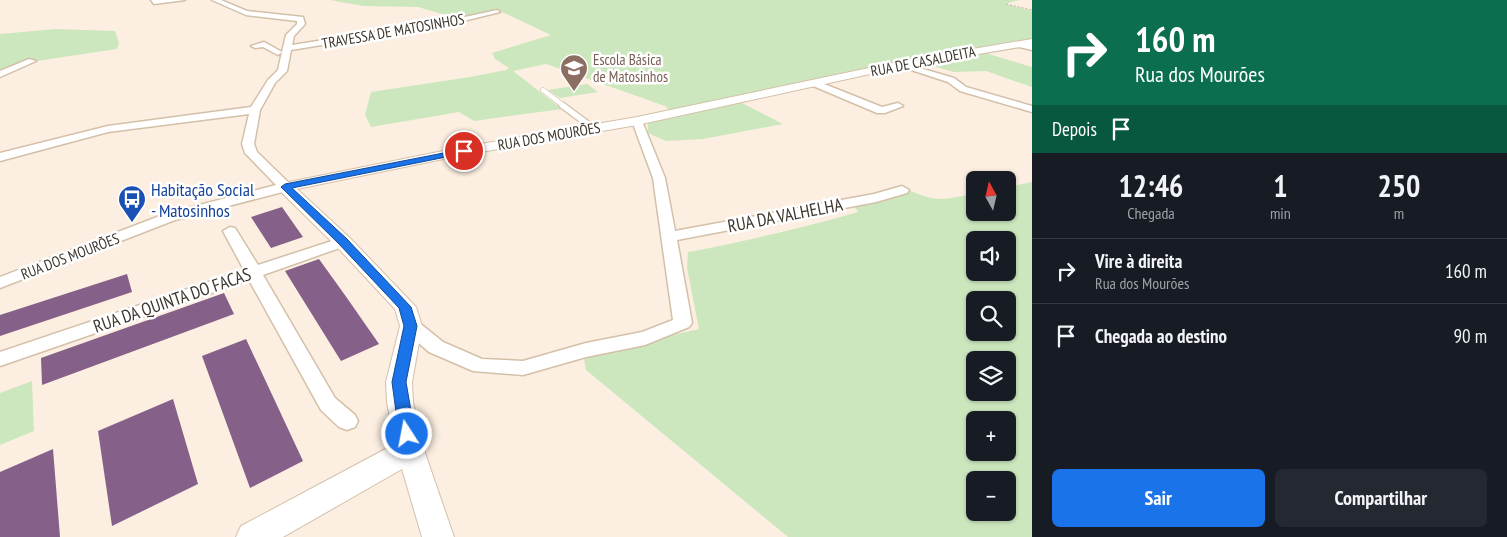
<!DOCTYPE html>
<html lang="pt">
<head>
<meta charset="utf-8">
<style>
	body { margin:0; font-family:"PT Sans Narrow",sans-serif; background:#242831; color:#f1f3f6; height:100vh; display:flex; flex-direction:column; font-size:19px; white-space:nowrap }
	* { box-sizing:border-box; margin:0 }
	p { font-size:16px; color:#9ea1a6 }
	.icon { flex:none; width:28px; height:28px; fill:none; stroke:currentColor; stroke-width:2; stroke-linecap:round; stroke-linejoin:round }
	.map { position:relative; flex:1; overflow:hidden }
	.sheet { display:flex; flex-direction:column; background:#171b24; width:475px }
	.sheet>* { flex:none }
	.top-card { background:#0b6e4f; color:#fff; overflow:hidden }
	.needle { width:32px; rotate:352deg }
	.tools { position:absolute; left:966px; top:171px; display:grid; gap:10px }
	.tools a { display:grid; place-items:center; width:50px; height:50px; border-radius:8px; background:#171b24; box-shadow:0 1px 4px #0004; font-size:25px }
	.pin { position:absolute; display:grid; place-items:center; width:42px; height:42px; color:#fff; margin:-21px; border:2px solid #fff; border-radius:50%; box-shadow:0 1px 5px #0007 }
	.me { position:absolute; width:55px; margin:-28px; rotate:349deg; stroke-linejoin:round; filter:drop-shadow(0 0 4px #0008) }
	.turn { display:flex; align-items:center; gap:18px; height:105px; padding:0 20px; font-size:22px }
	.turn .icon { width:65px; height:65px; stroke-width:2.5 }
	.turn b { display:block; font-size:35px; line-height:42px }
	.then { display:flex; align-items:center; height:48px; padding:0 20px; background:#0003; gap:10px; font-size:19px }
	.eta { display:flex; justify-content:space-evenly; align-items:center; height:85px; text-align:center }
	.eta b { font-size:30px; font-weight:700; line-height:35px }
	.primary-button { display:flex; gap:10px; margin-top:auto; padding:10px 20px }
	.primary-button a { flex:1; height:58px; border-radius:8px; background:#1a73e8; color:#fff; font-size:20px; font-weight:700; line-height:58px; text-align:center }
	.primary-button a+a { background:#242831; color:#f1f3f6 }
	ul { padding:0; list-style:none }
	li { display:flex; align-items:center; gap:15px; height:65px; padding:0 20px; border-top:1px solid #363941 }
	li div { flex:1 }
	li b { display:block; font-size:19px }
	li em { font-style:normal }
	main { display:flex; flex:1; min-height:0 }
	.map>svg:first-child { display:block }
	.green { fill:#cce7bd; fill-rule:evenodd }
	.building { fill:#856088 }
	.lines { fill:none; stroke-linecap:round; stroke-linejoin:round }
	.service-far1-casing { stroke:#d4c0a8; stroke-width:5.5 }
	.service-casing { stroke:#d4c0a8; stroke-width:8 }
	.minor-casing { stroke:#d4c0a8; stroke-width:3 }
	.tertiary-casing { stroke:#d4c0a8; stroke-width:2 }
	.path { stroke:#baaea2; stroke-width:1; stroke-dasharray:2 2; stroke-linecap:butt }
	.service-far1 { stroke:#fff; stroke-width:4.5 }
	.service { stroke:#fff; stroke-width:5.5 }
	.minor { fill:#fff; fill-rule:evenodd }
	.tertiary { fill:#fff; fill-rule:evenodd }
	.route { fill:#1a73e8; stroke:#114b97 }
	.labels { text-anchor:middle; dominant-baseline:central; stroke-width:5; stroke-linejoin:round; paint-order:stroke }
	.far-street-label { font-size:15px; fill:#3f372d; stroke:#fff }
	.far-education-label { font-size:15px; fill:#785e54; stroke:#fff; text-anchor:start }
	.transit-label { font-size:18px; fill:#164399; stroke:#fff; text-anchor:start }
	.street-label { font-size:18px; fill:#3f372d; stroke:#fff }
</style>
</head>
<body>
<main>
<div class="map">
<svg width="1032" height="537" viewBox="0 0 1032 537">
	<rect width="100%" height="100%" fill="#fcefe1"/>
	<path class="green" d="M330,0H1019L1005,4L1032,11V44L1021,40L972,49L1032,67V87L986,71L954,72L908,59L732,98L783,124L703,139L666,141L648,133V123L655,116L669,110L665,106L546,64L513,71L562,109L474,121L459,112L371,127L365,115L371,92L470,77L506,70L509,68L495,59L492,53L551,35L502,12L493,11L459,19L418,7L363,6Z
		M56,29L115,31L119,43L117,49L30,62L0,74V34Z
		M587,84L598,92L560,98L548,90Z
		M1032,182V537H788L586,370L584,359L629,345L699,329L687,268L688,252C746,241 802,228 858,212L854,206L892,198L911,191C941,204 945,198 975,194V212H1008V187ZM975,240H1008V272H975ZM975,300H1008V332H975ZM975,360H1008V392H975ZM975,420H1008V452H975ZM975,480H1008V512H975Z
		M32,381L34,431L0,445V393Z"/>
	<path class="building" d="M282,207L303,237L271,248L251,217Z
		M319,259L347,298L379,344L341,361L285,271Z
		M127,274L132,292L0,336V315Z
		M224,293L234,314L42,385L41,358Z
		M246,339L303,461L250,488L202,356Z
		M173,399L198,484L112,526L98,431Z
		M53,449L60,537H0V472Z"/>
	<g class="lines">
		<g class="service-far1-casing">
			<path id="service-far1" d="M543,90L564,106"/>
		</g>
		<g class="service-casing">
			<path id="service" d="M562,105L593,128"/>
		</g>
		<g class="minor-casing">
			<path id="minor" d="M151,0H185L154,4Z
				M212,0H221L247,11L303,17L305,24L294,36L292,45L451,20L497,10L500,12L451,24L291,50L287,71L275,83L260,110L254,144L257,152L290,184L292,187L290,190L175,220L0,288V277L165,214L276,185L245,153L242,144L249,114L108,132L0,161V153L108,126L251,107L268,80L278,70L282,52L278,55L263,47L255,48L251,46L264,42L282,52L286,35L297,24V21L246,15Z
				M1018,42L1032,45V50L1015,46L1014,44Z
				M29,59L36,61L0,77V71Z
				M899,62L954,78L966,87L1032,106V112L960,91L948,82L899,66Z
				M814,80L882,107L898,103L903,106L885,113H877L811,85L809,83Z
				M637,118L642,121L665,178L675,231L874,194L902,186L909,190L907,193L876,202L677,240L692,323L689,327L645,345L586,357L523,375L473,371L429,352L405,331L402,326L405,321L411,320L417,321L443,342L482,359L523,361L586,343L642,332L673,320L653,178L632,121Z
				M230,227L235,228L258,265L338,239H348L351,242L348,245L263,275L335,398L355,415L358,421L355,427L347,430L339,427L321,410L249,280L0,366V352L244,270L223,231Z"/>
		</g>
		<g class="tertiary-casing">
			<path id="tertiary" d="M1032,39V45L902,67L637,125L463,155L297,189L350,238L416,307L422,326L412,382L413,402L424,450L454,537H422L402,469L283,537H236L241,526L395,444L387,402L386,382L400,326L395,309L336,246L279,190L277,187L279,184L463,147L637,117L902,61Z"/>
		</g>
		<path class="path" d="M1006,4L1032,10"/>
		<use href="#service-far1" class="service-far1"/>
		<use href="#service" class="service"/>
		<use href="#minor" class="minor"/>
		<use href="#tertiary" class="tertiary"/>
	</g>
	<path class="route" d="M464,149H466V153L292,188L347,239L411,307L417,326L406,382L415,434L412,439L407,441L401,439L399,434L392,382L404,326L399,308L339,244L281,187L285,184Z"/>
	<defs>
		<g id="school-pin" transform="scale(1.4375)"><path d="M0 17L-7.5 6A9.5 9.5 0 1 1 7.5 6Z" fill="#8d6e63" stroke="#fff"/><path d="M0-5L7-2L0 1L-7-2ZM-4 1L0 2.5L4 1V4Q0 6-4 4Z" fill="#fff"/></g>
		<g id="bus-pin" transform="scale(1.4375)"><path d="M0 17L-7.5 6A9.5 9.5 0 1 1 7.5 6Z" fill="#1a4fb4" stroke="#fff"/><path d="M-5-6H5V4H4V6H2V4H-2V6H-4V4H-5ZM-3.5-4V0h7V-4ZM-3.5 1.2v1.5H-2V1.2ZM2 1.2v1.5H3.5V1.2Z" fill="#fff"/></g>
	</defs>
	<g fill-rule="evenodd">
		<use href="#school-pin" x="574" y="68"/>
		<use href="#bus-pin" x="132" y="199"/>
	</g>
	<g class="labels">
		<g class="far-street-label">
			<text transform="translate(393 31) rotate(-10)">TRAVESSA DE MATOSINHOS</text>
			<text transform="translate(923 61) rotate(-11)">RUA DE CASALDEITA</text>
			<text transform="translate(549 136) rotate(-10)">RUA DOS MOURÕES</text>
			<text transform="translate(70 256) rotate(-21)">RUA DOS MOURÕES</text>
		</g>
		<g class="far-education-label">
			<text x="593" y="59">Escola Básica<tspan x="593" dy="17">de Matosinhos</tspan></text>
		</g>
		<g class="transit-label">
			<text x="151" y="189">Habitação Social<tspan x="151" dy="21">- Matosinhos</tspan></text>
		</g>
		<g class="street-label">
			<text transform="translate(785 215) rotate(-11)">RUA DA VALHELHA</text>
			<text transform="translate(172 300) rotate(-19)">RUA DA QUINTA DO FACAS</text>
		</g>
	</g>
</svg>
<div class="tools">
<a><svg class="needle" viewBox="-14 -14 28 28"><path d="M0-13l5 13h-10z" fill="#e53935"/><path d="M0 13l5-13h-10z" fill="#9ea1a6"/></svg></a>
<a><svg class="icon" aria-label="sound" viewBox="0 0 24 24"><path d="M4 9h4l5-4v14l-5-4H4zM17 9q2 3 0 6"/></svg></a>
<a><svg class="icon" aria-label="search" viewBox="0 0 24 24"><circle cx="10" cy="10" r="6"/><path d="M15 15l6 6"/></svg></a>
<a><svg class="icon" aria-label="layers" viewBox="0 0 24 24"><path d="M12 4l9 5-9 5-9-5zM3 14l9 5 9-5"/></svg></a>
<a>+</a>
<a>−</a>
</div>
<div class="pin" style="left:464px;top:151px;background:#d93025"><svg class="icon" aria-label="arrive" viewBox="0 0 24 24"><path d="M6 21V4h12l-3 4 3 4H6"/></svg></div>
<svg class="me" style="left:407px;top:434px" viewBox="-20 -20 40 40"><circle r="17" fill="#1a73e8" stroke="#fff" stroke-width="3"/><path d="M0-11L8 9 0 5-8 9z" fill="#fff"/></svg>
</div>
<section class="sheet">
<div class="top-card">
<div class="turn"><svg class="icon" aria-label="right" viewBox="0 0 24 24"><path d="M7 20v-9h11M14 6l5 5-5 5"/></svg><div><b>160 m</b>Rua dos Mourões</div></div>
<div class="then">Depois<svg class="icon" aria-label="arrive" viewBox="0 0 24 24"><path d="M6 21V4h12l-3 4 3 4H6"/></svg></div>
</div>
<div class="eta">
<div><b>12:46</b><p>Chegada</p></div>
<div><b>1</b><p>min</p></div>
<div><b>250</b><p>m</p></div>
</div>
<ul>
<li><svg class="icon" aria-label="right" viewBox="0 0 24 24"><path d="M7 20v-9h11M14 6l5 5-5 5"/></svg><div><b>Vire à direita</b><p>Rua dos Mourões</p></div><em>160 m</em></li>
<li><svg class="icon" aria-label="arrive" viewBox="0 0 24 24"><path d="M6 21V4h12l-3 4 3 4H6"/></svg><div><b>Chegada ao destino</b></div><em>90 m</em></li>
</ul>
<div class="primary-button"><a>Sair</a><a>Compartilhar</a></div>
</section>
</main>
</body>
</html>
